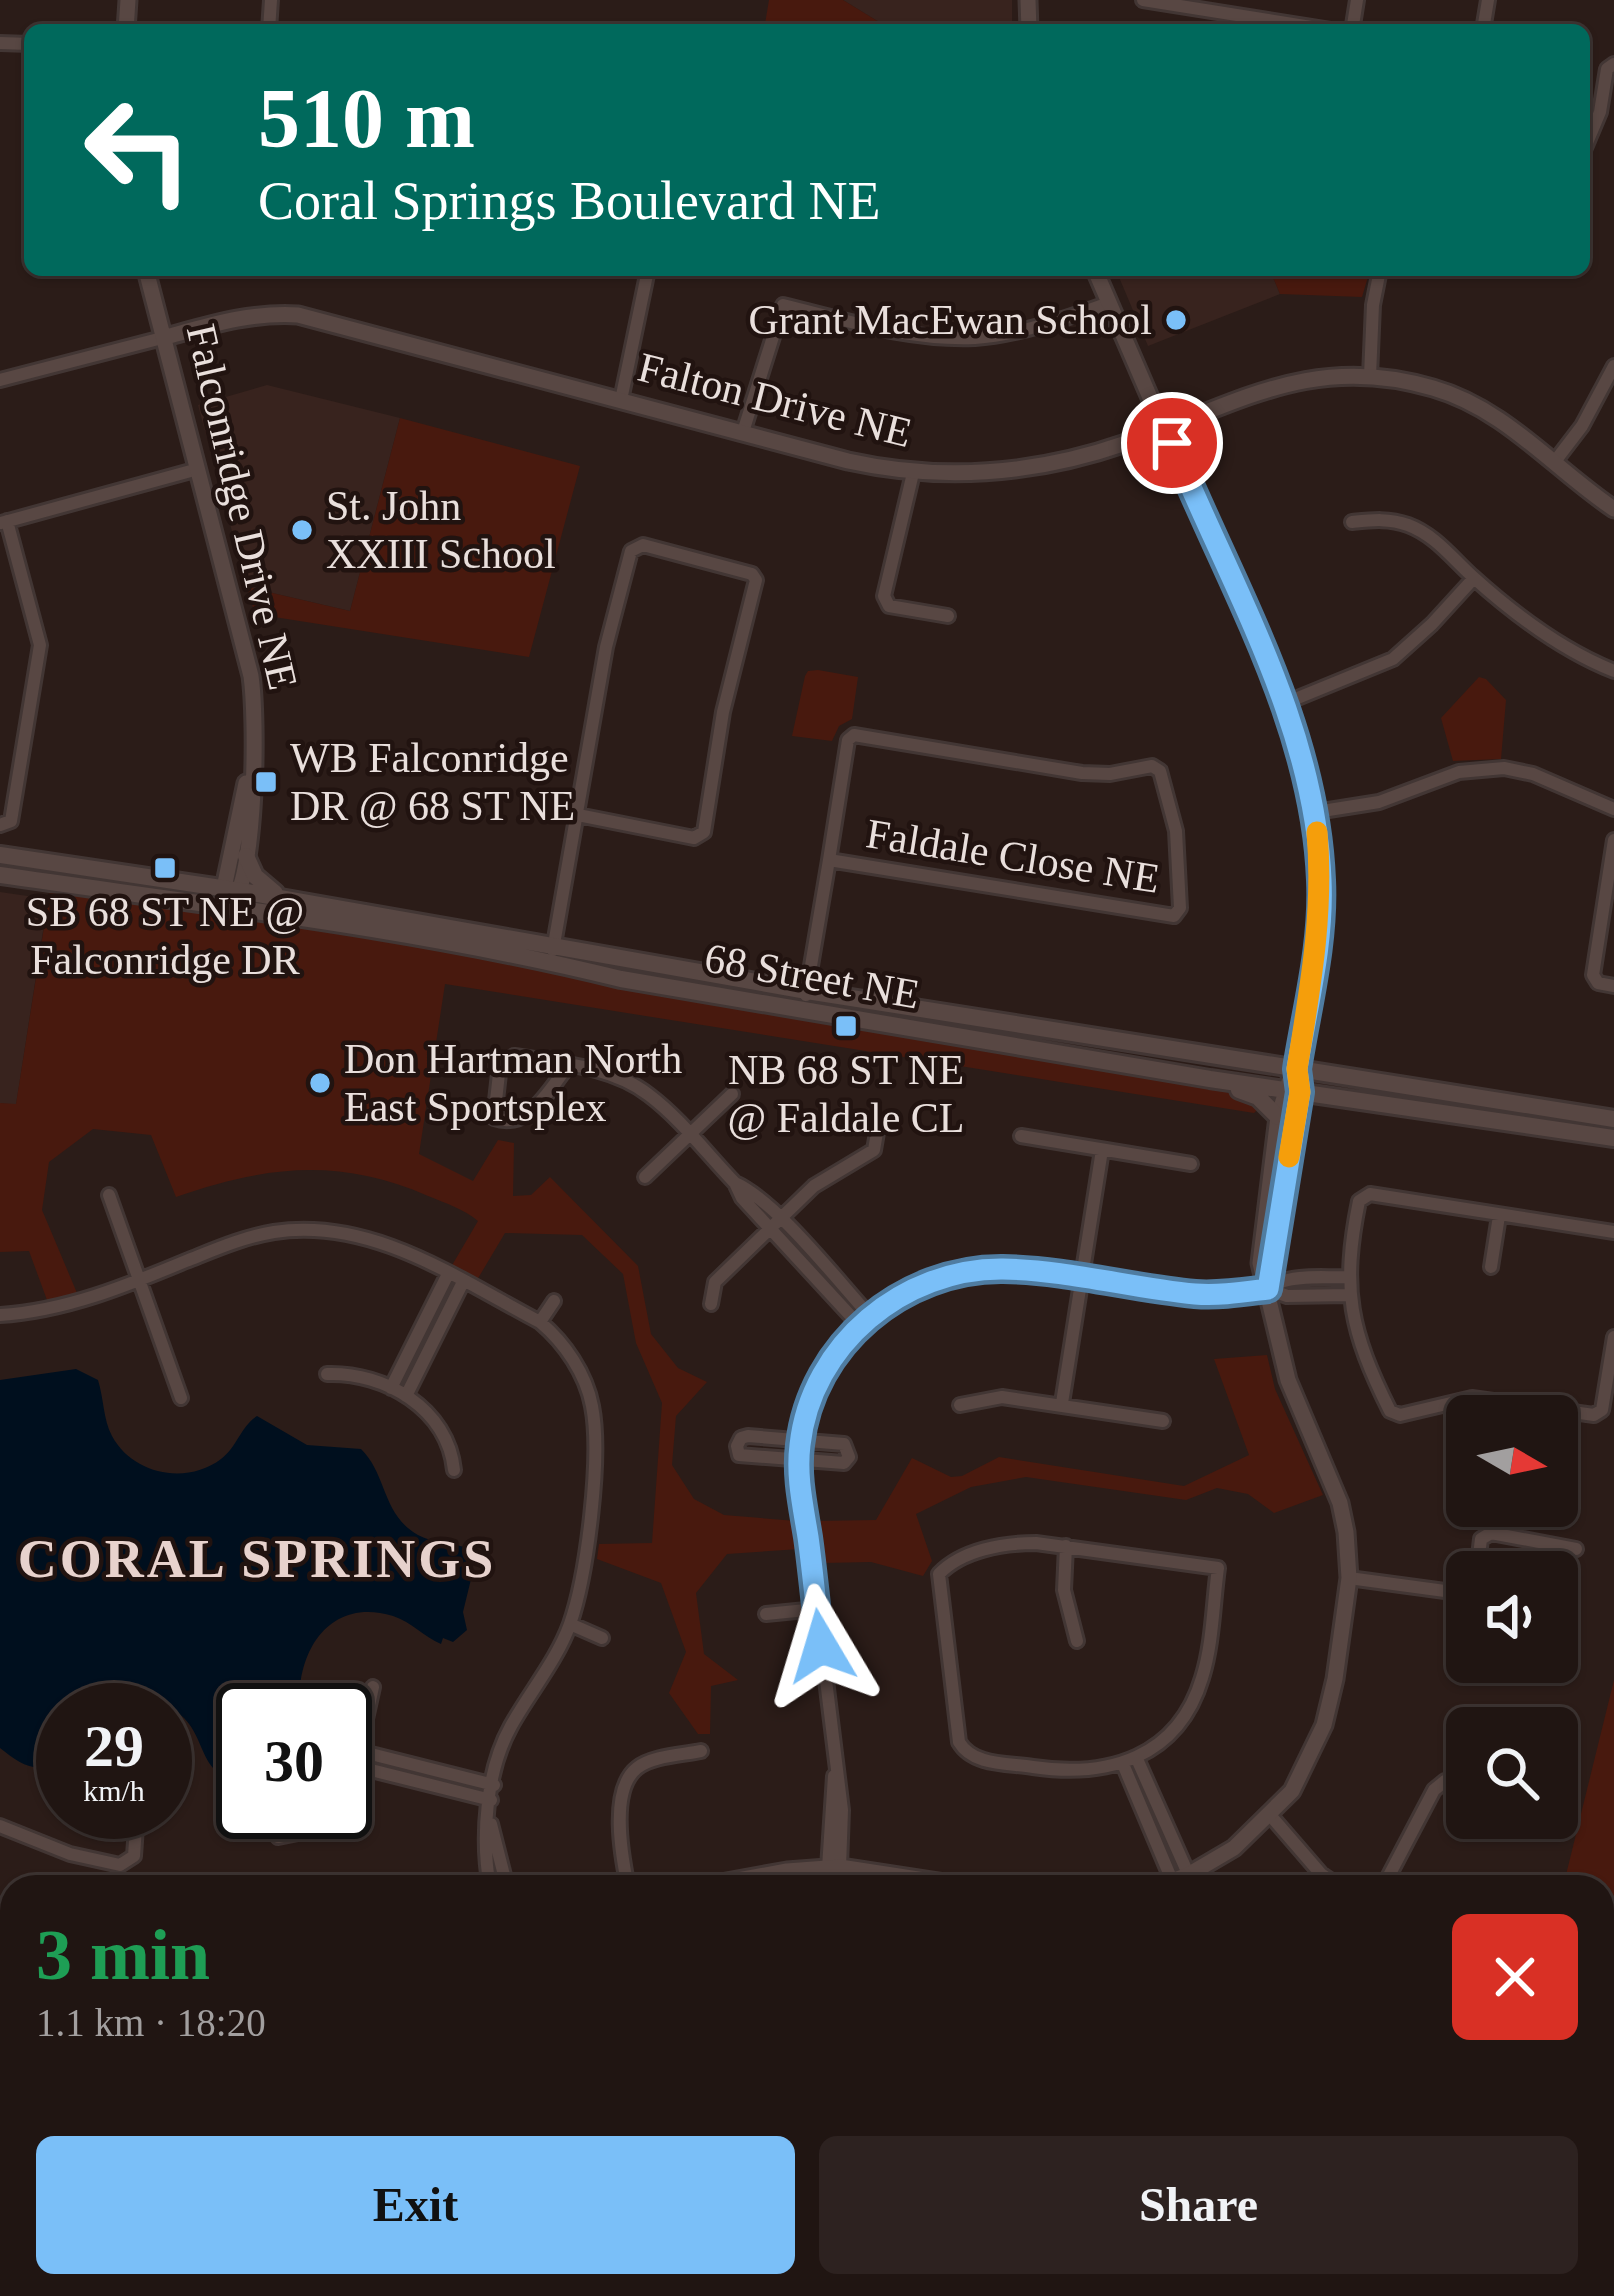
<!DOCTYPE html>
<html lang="en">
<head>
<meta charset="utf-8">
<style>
	body { margin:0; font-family:"Times New Roman",serif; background:#2d2220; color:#f1f3f6; height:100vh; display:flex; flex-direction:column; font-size:45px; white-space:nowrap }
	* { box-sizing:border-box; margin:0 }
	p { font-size:39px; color:#a29f9f }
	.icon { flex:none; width:66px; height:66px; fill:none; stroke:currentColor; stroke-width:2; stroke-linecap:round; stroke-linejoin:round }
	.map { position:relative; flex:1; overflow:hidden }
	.panel { position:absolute; left:0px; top:1875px; width:1614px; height:423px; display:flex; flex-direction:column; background:#201512; border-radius:36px 36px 0 0; box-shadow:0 3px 9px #0004,0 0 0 3px #3d3432 }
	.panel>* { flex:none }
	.hud { position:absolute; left:24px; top:24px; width:1566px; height:252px; border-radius:18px; box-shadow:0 3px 9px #0004,0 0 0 3px #3d3432; background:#00695c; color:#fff; overflow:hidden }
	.needle { width:78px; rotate:99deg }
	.buttons { position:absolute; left:1446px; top:1395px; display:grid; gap:24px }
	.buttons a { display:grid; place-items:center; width:132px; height:132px; border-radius:18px; background:#201512; box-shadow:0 3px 9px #0004,0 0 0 3px #3d3432; font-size:60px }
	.speed { position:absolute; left:36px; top:1683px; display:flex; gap:24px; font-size:60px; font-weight:700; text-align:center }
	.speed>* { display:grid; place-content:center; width:156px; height:156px; border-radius:50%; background:#201512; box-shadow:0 3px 9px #0004,0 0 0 3px #3d3432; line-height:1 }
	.speed small { font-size:30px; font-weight:400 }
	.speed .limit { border:6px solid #111; border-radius:18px; background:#fff; color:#111 }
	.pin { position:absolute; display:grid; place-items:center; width:102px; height:102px; color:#fff; margin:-51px; border:6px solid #fff; border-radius:50%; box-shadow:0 3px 12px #0007 }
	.me { position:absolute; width:132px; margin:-66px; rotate:353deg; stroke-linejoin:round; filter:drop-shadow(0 0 9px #0008) }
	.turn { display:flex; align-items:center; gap:42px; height:252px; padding:0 36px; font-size:54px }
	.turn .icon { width:156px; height:156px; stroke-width:2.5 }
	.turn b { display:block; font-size:84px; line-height:102px }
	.round { display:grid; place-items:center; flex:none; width:126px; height:126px; border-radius:18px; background:#2d2220 }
	.head { display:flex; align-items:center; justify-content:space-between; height:204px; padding:0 36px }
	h1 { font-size:72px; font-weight:700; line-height:90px; color:#1e9e55 }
	.cta { display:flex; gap:24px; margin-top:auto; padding:24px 36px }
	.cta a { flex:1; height:138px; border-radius:18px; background:#7abff8; color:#111; font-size:48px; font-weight:700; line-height:138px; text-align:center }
	.cta a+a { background:#2d2220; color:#f1f3f6 }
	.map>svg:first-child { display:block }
	.built { fill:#38231e }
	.green { fill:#48190e }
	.water { fill:#000f1e }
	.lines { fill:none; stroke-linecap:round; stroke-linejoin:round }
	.minor-casing { stroke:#423634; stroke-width:18 }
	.tertiary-casing { stroke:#423634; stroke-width:21 }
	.secondary-casing { stroke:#423634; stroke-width:22 }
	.minor { stroke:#584743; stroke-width:12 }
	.tertiary { stroke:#584743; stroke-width:15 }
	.secondary { stroke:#584743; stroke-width:16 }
	.route-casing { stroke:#4f7ca1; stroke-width:30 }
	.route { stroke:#7abff8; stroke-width:21 }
	.slow { stroke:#f59e0b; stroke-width:21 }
	.poi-dot { fill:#7abff8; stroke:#211310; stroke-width:4.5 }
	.labels { text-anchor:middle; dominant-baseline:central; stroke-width:9; stroke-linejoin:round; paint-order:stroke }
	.poi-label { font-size:42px; fill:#e9dfdc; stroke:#211310; text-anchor:start }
	.street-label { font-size:42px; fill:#e9dfdc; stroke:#211310 }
	.district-label { font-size:54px; font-weight:bold; letter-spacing:3px; fill:#e7d2cd; stroke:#211310 }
</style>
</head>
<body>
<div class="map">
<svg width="1614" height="2296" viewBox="0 0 1614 2296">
	<rect width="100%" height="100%" fill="#2b1c18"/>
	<path class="built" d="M843,0H1012V30H892Z
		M1116,270H1270L1280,294L1148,346Z
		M267,385L400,418L350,611L247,587L198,405Z
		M0,892L48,899L16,1105L0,1103Z"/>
	<path class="green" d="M769,0H843L892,30H764Z
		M1270,270H1370L1362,297L1280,294Z
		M400,418L580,466L529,657L255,614L247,587L350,611Z
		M818,670L858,677L852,719L839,726L832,741L792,736L805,676L808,671Z
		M1479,677L1486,679L1506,700L1501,759L1453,761L1441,718Z
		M50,889L446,951L1213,1087L1261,1106L1254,1113L445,984L419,1154L473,1181L498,1140L514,1143L513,1196L531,1195L550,1177L638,1266L651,1334L678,1368L707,1382L676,1416L672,1465L694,1499L724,1515L796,1521L800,1549L727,1554L696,1593L704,1654L738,1680L711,1686L710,1734H698L669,1693L686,1652L661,1583L597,1559L599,1544L652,1543L662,1403L636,1343L623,1274L582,1235L505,1233L477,1280L451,1267L478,1221C464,1209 445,1203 428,1196C339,1157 265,1166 176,1197L151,1135L93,1129L49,1162L42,1210L77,1293L47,1300L29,1251L0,1252V1103L16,1104Z
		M1267,1355L1275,1389L1323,1495L1274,1513L1248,1494L1217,1488L1186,1500L1026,1477L971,1487L916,1514L932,1561L923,1576L871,1562L822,1563L816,1521L876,1520L912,1458L951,1477L962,1476L999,1457L1184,1486L1249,1455L1214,1359Z
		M1614,1680V2146L1602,2174V1887H1563Z
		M0,2149L12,2153V2286H804L866,2296H0Z
		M1410,2286H1593L1594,2296H1397Z"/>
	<path class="water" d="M76,1369L98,1380C104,1399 103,1419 112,1436C133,1475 187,1485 221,1459C237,1447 241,1426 257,1416L307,1445L361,1449C387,1474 382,1515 418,1535C432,1543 449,1542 464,1547L473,1571L463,1612L467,1630L453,1642L443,1638L441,1644C424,1637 412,1622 393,1616C328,1596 295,1654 300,1710H243V1771L230,1774L213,1768C201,1754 199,1733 184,1718C146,1681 105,1710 63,1710V1746L47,1767C28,1770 15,1760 0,1748V1380Z
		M252,2286H391L439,2296H258Z"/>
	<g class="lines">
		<g class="minor-casing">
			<path id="minor" d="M1143,0L1330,30
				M269,30L271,0
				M1348,30L1353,25L1357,0
				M1483,30L1488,0
				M0,43L30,44
				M1584,150L1600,112L1607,69L1614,64
				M1509,270H1518
				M1370,376L1373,305L1380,270
				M0,380L166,337
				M621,400L648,270
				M743,432L783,305C845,320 910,341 975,338C1018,335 1068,318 1109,303
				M1556,460L1582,426L1614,366
				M913,473L884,596L889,606L948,616
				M1352,522C1372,520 1389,518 1408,525C1435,535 1452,558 1473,577C1515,615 1561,650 1614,671
				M1,523L198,469
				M1283,704L1393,659L1432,624L1474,578
				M854,735L1082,773L1110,774L1152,766L1160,771L1176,831L1180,908L1174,916L829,860L848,740Z
				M1316,812L1379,802L1459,772L1504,768L1533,774L1614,809
				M0,825L11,821L40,645L7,521
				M1614,840L1593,975L1598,983L1614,986
				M553,950L606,647L631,551L643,545L752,574L756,580L723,712L704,832L694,838L578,815
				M806,995L829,860
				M569,1065C548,1090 530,1130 494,1118L500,1065L514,1056C559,1063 612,1066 649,1095C681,1119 707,1154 735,1183L742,1198L859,1325
				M1021,1136L1191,1164
				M645,1177L732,1094
				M735,1183C777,1202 836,1279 870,1316
				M109,1195L181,1398
				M1614,1232L1370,1194L1359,1201C1341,1289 1350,1331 1390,1411L1400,1415L1472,1398L1594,1415L1602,1410L1614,1337
				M1491,1267L1499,1216
				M1268,1289L1287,1296L1349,1295
				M711,1304L715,1282L814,1186L874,1150L879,1121
				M0,1315C65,1311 126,1286 186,1261C214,1250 243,1237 274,1232C372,1217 458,1279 540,1322C565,1343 586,1374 592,1406C602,1457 587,1575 570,1624C557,1660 530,1692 511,1726C486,1771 481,1838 490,1887
				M540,1322L554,1301
				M327,1374C385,1372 448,1409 454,1470
				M391,1388L448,1274
				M406,1396L463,1282
				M1062,1403L1102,1150
				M960,1405L1002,1397L1163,1421
				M748,1436L844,1444L849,1457L844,1463L739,1455L737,1446L741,1438Z
				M1036,1543L1218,1568C1213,1604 1213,1643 1202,1678C1178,1758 1108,1778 1033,1767C1008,1763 973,1766 959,1742L939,1574C962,1550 1003,1543 1036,1543Z
				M1066,1546L1064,1590L1077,1641
				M1477,1572L1481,1539L1491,1533L1576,1549
				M1349,1578L1467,1594
				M766,1614L816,1609
				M570,1624L602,1638
				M1498,1662L1552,1670
				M359,1751L494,1785
				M1137,1759L1194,1887
				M1123,1764L1174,1885
				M355,1766L491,1800
				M1270,1815L1321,1874L1340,1887
				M491,1824L507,1887
				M0,1826L70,1854L120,1865L134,1856L137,1812
				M278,1837L328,1827L345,1814L373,1687
				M840,1867L842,1810L799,1461C802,1417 819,1379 845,1344C941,1217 1078,1293 1204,1294C1224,1294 1249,1295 1268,1289C1274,1287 1279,1282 1284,1281C1303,1275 1329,1278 1348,1277
				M828,1868L834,1776
				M628,1887C622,1858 609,1790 637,1768C652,1756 681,1755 701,1751
				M1383,1887L1434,1790L1445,1781L1467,1784"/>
		</g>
		<g class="tertiary-casing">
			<path id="tertiary" d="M1028,0L1029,30
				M126,30L128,0
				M146,270L251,676C257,719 256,866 234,901
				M1095,270L1208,532L1225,559C1267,665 1322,770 1322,886C1322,948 1307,1008 1297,1069L1300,1092L1268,1289
				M166,337C210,325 251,312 298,315L848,461C943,482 1034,475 1126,443C1236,405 1311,352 1433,388C1506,409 1553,468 1614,509
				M227,900L224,888L246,783
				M699,1887L787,1871L840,1867L970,1887
				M1156,1887L1188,1875L1234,1848L1292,1791L1324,1725L1335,1679L1349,1578L1346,1532L1340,1503L1288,1380L1260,1263L1278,1117L1289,1082
				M0,1973L12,1978"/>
		</g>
		<g class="secondary-casing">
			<path id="secondary" d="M0,855L241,891L807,991L1614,1119
				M246,856L255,876L275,893
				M0,875C207,905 418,929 621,979L1210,1079L1614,1138
				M1239,1090L1258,1097L1278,1117"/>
		</g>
		<use href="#minor" class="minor"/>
		<use href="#tertiary" class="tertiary"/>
		<use href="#secondary" class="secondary"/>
	</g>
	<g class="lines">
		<g class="route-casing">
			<path id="route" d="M821,1646C816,1610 813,1573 808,1537C803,1506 796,1476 800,1445C811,1344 904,1268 1003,1269C1068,1270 1131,1288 1195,1294C1219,1296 1244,1292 1268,1289L1300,1092L1297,1069C1307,1006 1324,944 1321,880C1315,724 1230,584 1172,443"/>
		</g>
		<use href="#route" class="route"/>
		<path class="slow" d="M1289,1157L1300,1092L1297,1069C1310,988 1324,914 1317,832"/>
	</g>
	<g class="poi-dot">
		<circle cx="1176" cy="320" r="12"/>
		<circle cx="302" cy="530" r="12"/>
		<rect x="254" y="770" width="24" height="24" rx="6"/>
		<rect x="153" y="856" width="24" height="24" rx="6"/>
		<rect x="834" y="1014" width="24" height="24" rx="6"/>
		<circle cx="320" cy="1083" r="12"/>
	</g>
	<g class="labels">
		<g class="poi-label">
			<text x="1152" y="320" text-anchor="end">Grant MacEwan School</text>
			<text x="326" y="506">St. John<tspan x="326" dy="48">XXIII School</tspan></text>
			<text x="290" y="758">WB Falconridge<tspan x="290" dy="48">DR @ 68 ST NE</tspan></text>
			<text x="165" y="912" text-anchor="middle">SB 68 ST NE @<tspan x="165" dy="48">Falconridge DR</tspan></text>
			<text x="344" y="1059">Don Hartman North<tspan x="344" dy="48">East Sportsplex</tspan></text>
			<text x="846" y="1070" text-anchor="middle">NB 68 ST NE<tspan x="846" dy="48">@ Faldale CL</tspan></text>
		</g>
		<g class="street-label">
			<text transform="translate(775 400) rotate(14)">Falton Drive NE</text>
			<text transform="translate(242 507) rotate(77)">Falconridge Drive NE</text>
			<text transform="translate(1013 856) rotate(9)">Faldale Close NE</text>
			<text transform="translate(812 976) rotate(10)">68 Street NE</text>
		</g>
		<g class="district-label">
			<text x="257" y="1559">CORAL SPRINGS</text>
		</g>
	</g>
</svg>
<div class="buttons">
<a><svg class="needle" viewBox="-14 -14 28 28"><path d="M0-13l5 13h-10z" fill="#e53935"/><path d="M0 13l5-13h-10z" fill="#a29f9f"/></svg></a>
<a><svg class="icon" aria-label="sound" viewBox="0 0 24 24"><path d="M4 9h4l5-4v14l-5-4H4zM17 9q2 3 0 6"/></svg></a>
<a><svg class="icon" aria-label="search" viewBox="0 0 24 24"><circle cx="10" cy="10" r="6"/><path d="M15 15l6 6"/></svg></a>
</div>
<div class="speed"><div>29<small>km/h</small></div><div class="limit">30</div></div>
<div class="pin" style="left:1172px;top:443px;background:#d93025"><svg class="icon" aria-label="arrive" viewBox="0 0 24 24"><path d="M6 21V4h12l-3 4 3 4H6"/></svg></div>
<svg class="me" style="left:821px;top:1646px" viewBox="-20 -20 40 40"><path d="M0-17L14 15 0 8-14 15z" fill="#7abff8" stroke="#fff" stroke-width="4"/></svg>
<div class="hud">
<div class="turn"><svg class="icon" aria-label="left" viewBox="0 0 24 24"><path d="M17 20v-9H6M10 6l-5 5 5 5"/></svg><div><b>510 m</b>Coral Springs Boulevard NE</div></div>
</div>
<section class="panel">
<div class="head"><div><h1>3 min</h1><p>1.1 km · 18:20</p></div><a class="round" style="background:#d93025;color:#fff"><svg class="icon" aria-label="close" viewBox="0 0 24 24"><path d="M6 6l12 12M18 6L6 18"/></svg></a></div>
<div class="cta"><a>Exit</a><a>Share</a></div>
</section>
</div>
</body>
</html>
